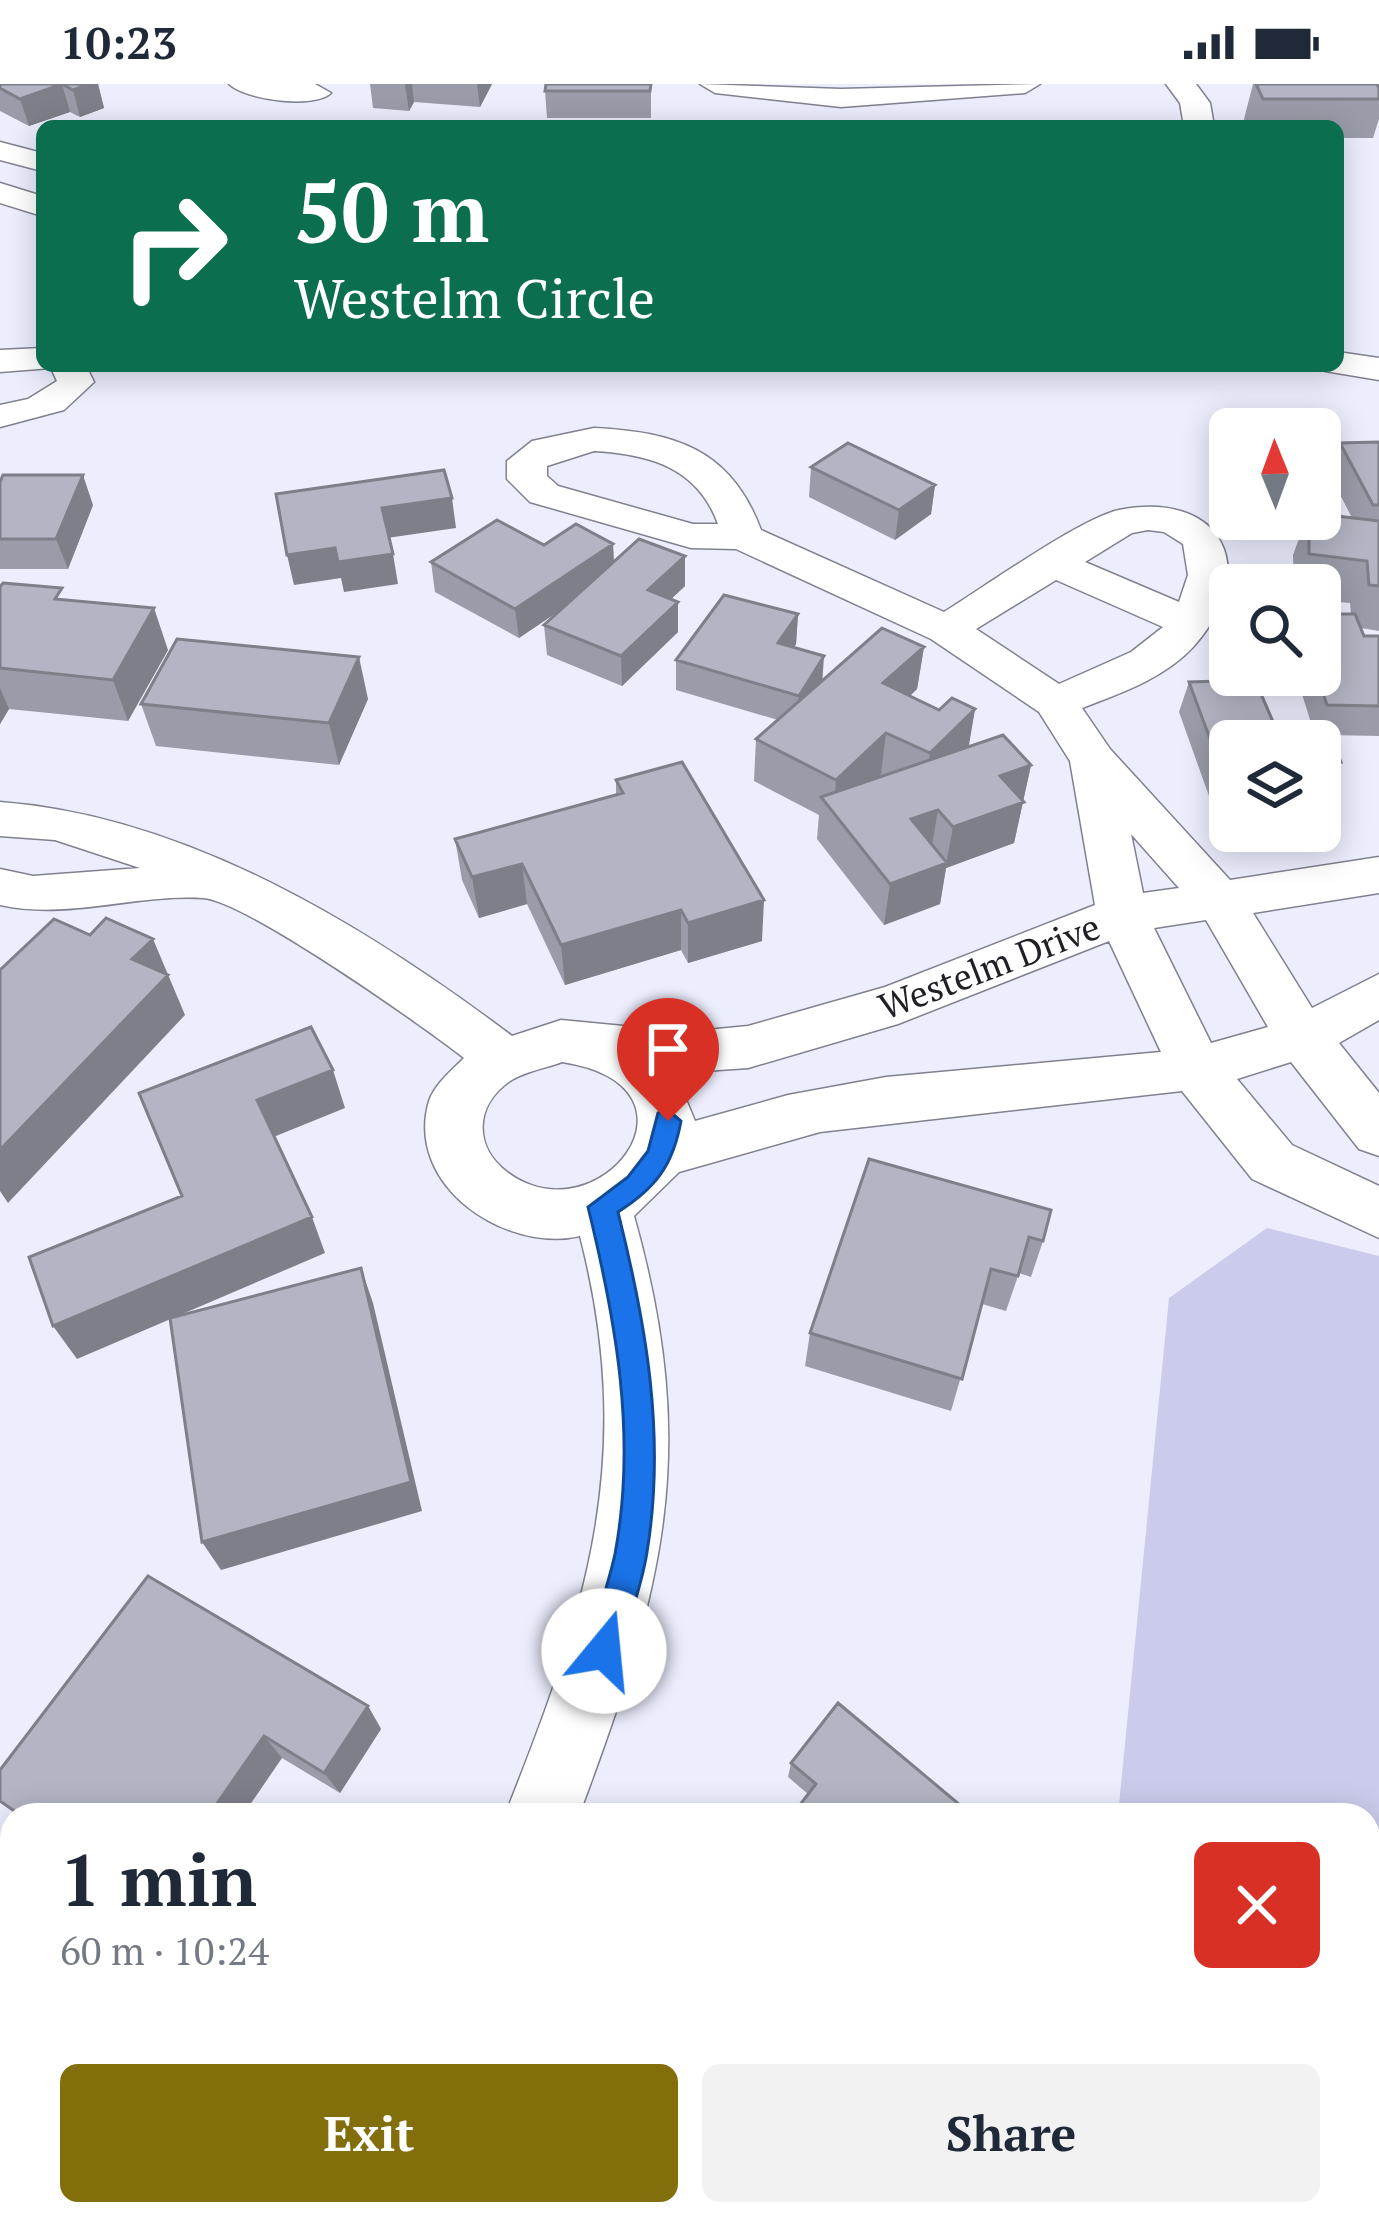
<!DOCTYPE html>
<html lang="en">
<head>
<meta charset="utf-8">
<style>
	body { margin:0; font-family:"PT Serif",serif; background:#f2f2f3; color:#1f2937; height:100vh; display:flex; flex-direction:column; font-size:45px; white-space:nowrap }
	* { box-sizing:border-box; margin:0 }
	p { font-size:39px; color:#747a83 }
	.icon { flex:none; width:66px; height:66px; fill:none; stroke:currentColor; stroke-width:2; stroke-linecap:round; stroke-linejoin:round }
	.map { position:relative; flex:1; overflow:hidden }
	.sheet { position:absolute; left:0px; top:1719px; width:1380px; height:423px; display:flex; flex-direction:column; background:#fff; border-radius:36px 36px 0 0; box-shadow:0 6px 30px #0003 }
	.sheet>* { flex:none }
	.banner { position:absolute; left:36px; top:36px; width:1308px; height:252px; border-radius:18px; box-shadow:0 6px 30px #0003; background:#0b6e4f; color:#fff; overflow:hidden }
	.needle { width:78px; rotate:359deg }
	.fabs { position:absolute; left:1209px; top:324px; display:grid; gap:24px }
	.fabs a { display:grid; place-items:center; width:132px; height:132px; border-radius:18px; background:#fff; box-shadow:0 6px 30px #0003; font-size:60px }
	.pin { position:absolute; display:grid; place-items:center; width:102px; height:102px; color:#fff; margin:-123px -51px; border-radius:50% 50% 50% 0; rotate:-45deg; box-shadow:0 0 12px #0007 }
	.pin .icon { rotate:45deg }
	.me { position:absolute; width:132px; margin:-66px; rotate:17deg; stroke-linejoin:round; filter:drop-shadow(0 0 9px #0008) }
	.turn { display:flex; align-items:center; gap:42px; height:252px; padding:0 60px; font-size:54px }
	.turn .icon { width:156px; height:156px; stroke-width:2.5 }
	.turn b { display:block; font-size:84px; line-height:102px }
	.round { display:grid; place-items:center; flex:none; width:126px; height:126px; border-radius:18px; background:#f2f2f3 }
	.summary { display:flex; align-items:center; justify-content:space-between; height:204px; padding:0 60px }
	h1 { font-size:72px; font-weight:600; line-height:90px }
	.action { display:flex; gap:24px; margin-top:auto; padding:24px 60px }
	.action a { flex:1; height:138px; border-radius:18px; background:#826f0c; color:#fff; font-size:48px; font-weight:600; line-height:138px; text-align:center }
	.action a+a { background:#f2f2f3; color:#1f2937 }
	.status { display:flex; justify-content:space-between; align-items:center; height:84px; padding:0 60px; background:#fff; direction:ltr }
	.status svg { height:33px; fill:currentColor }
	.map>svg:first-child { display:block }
	.green { fill:#cbcceb }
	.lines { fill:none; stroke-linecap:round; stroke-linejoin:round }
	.street-casing { stroke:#80808f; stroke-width:3 }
	.street { fill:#fff; fill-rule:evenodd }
	.wall { fill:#9b9ca9 }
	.shaded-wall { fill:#7e7f89 }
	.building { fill:#b4b5c4; stroke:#7e7f89; stroke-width:3 }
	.route { fill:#1a73e8; stroke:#114b97; stroke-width:3 }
	.labels { text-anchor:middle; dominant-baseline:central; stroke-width:9; stroke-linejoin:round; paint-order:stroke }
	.street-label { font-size:36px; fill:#1f1f25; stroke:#fff }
</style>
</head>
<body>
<div class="status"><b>10:23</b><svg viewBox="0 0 49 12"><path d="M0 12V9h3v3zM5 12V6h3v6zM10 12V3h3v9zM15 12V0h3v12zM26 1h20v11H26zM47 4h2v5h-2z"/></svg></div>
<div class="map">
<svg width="1379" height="2141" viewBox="0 0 1379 2141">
	<rect width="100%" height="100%" fill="#ecedfd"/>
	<path class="green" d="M1267,1144L1379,1172V2141H1071L1073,2130H1368V1731H1118L1169,1214Z"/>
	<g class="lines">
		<g class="street-casing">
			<path id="street" d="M229,0H315L331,9C315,25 245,16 229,0Z
				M700,0L841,5L1040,0L1025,9L841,23L715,9Z
				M1166,0H1196L1210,19L1214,42H1184L1180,19Z
				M0,58L42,69V87L0,76Z
				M0,99L42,112V132L0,119Z
				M42,264V282H86L94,298L64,326L0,343V321L28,315L57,297L51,284L0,288V266Z
				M1338,268L1379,274V296L1325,287L1322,282H1338Z
				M594,344C675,348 731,365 761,446L944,528C983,504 1081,434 1119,426C1222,406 1262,485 1194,562C1165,594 1121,609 1082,624L1110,665L1230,796L1379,773V809L1253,829L1312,924L1379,890V936L1339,959L1379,1009V1072L1359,1065L1291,978L1237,995L1292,1061L1379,1102V1154L1252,1095L1182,1007L820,1048L679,1088L634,1132C701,1370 663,1506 579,1731H505C587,1526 637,1373 580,1152C506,1169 404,1102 429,1017C435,1000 451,987 464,974C425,943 244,816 203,814C135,810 68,836 0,821V785L33,792L140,784L55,756L0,752V718C187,732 366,842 512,952L561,936L686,948L748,942L885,903L1095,821L1070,677L1039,628L931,555L736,465L691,464L530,418L507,395V377L532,357ZM594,367C650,370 698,384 718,440H693L558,402L547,392V382ZM1148,446L1164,448L1183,460L1188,491L1179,518L1085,478L1132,449ZM1056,496L1163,543L1131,568L1059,600L976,545ZM1131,750L1179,804L1143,809ZM1206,836L1268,943L1211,959L1154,844ZM1109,857L1161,968L886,993L788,1011L695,1037L675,989L748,984L898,940ZM562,978C718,1002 599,1157 507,1088C474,1063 474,1022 510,997C524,988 546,984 562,978Z
				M348,2130H432L429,2141H345Z"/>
		</g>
		<use href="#street" class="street"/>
	</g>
	<path class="wall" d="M0,0H98L104,24L80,33L70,28L29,42L0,27Z
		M370,0H492L480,23L414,18L409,27L373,24Z
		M651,0V34H547L545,7Z
		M1253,0H1377L1379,4V35L1373,54H1338V42H1247L1244,35Z
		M1379,358V547L1361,544L1364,552H1379V652L1329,651L1341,678L1328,708H1320V657H1230V711L1209,712L1179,628L1189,598L1274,640L1311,639L1296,591H1320L1351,530L1350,519L1320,516V501H1294L1293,471L1306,435L1352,434L1329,389L1340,359Z
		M811,383L935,401L931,430L895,456L809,413Z
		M0,398L93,421L68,485H0Z
		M613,460L614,478L685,502L671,515L678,548L622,602L547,571L544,541L561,525L519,554L435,508L431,478L544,461Z
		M0,503L66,516L168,566L128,637L9,625L0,640Z
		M798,530L796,560L794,563L822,597L924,563L917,605L910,612L939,626L975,625L968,663L1031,681L1014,759L946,784L940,820L884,841L817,755L819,731L754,697L756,655L778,636L676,606V576Z
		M368,615L339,681L156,662L141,620Z
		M616,696L762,857L688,879L681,866L565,901L527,820L479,834L462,796L455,755L616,711Z
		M869,1075L1043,1157L1031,1193L1019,1189L1006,1227L982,1220L951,1327L805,1282L810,1249Z
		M368,1622L381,1645L340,1709L282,1674L20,1731Z
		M791,1679L972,1731L808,1710L788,1693Z"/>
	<path class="shaded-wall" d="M62,0L70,28L29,42L20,15Z
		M89,0H98L104,24L80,33L73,6Z
		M405,0H412L414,18L409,27Z
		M477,0H492L480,23Z
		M83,391L93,421L68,485L56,455Z
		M935,401L931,430L895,456L899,426Z
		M452,414L456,444L387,454L382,424Z
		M613,460L614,490L519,554L515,525Z
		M335,464L393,470L398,500L344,508L341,494L294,501L287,471Z
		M685,472V502L649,536L648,506Z
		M678,518V548L622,602L621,572Z
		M154,524L168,566L128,637L113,596Z
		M798,530L796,560L777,589L778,559Z
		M924,563L917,605L878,641L883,599Z
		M824,572L822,602L797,641L799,612Z
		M359,573L368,615L339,681L329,639Z
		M0,604L9,625L0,640Z
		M975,625L968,667L923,711L930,669Z
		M886,649L881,690L836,733L833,729L836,696Z
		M1031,681L1014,759L946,784L940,820L884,841L890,800L946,780L953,743L1000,692Z
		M938,726L931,767L911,735Z
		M522,780L527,820L479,834L472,793Z
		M764,816L762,857L688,879V839Z
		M681,826V866L565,901L561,861Z
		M153,855L185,931L8,1119L0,1107V1066L132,875Z
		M333,986L345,1024L271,1054L257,1016Z
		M312,1133L325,1169L77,1275L53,1242Z
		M361,1184L373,1219L422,1427L221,1486L202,1458Z
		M368,1622L381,1645L340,1709L324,1689Z
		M264,1652L282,1674L243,1731H209Z
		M0,1968L12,1974V1984L0,1978Z
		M128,2130H156L151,2141H122Z"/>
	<path class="building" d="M0,0H89L73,6L62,0L20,15L0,4Z
		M546,0H651L650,7H545Z
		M1256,0H1377L1379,4V15H1263Z
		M1379,358V421H1373L1340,359Z
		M848,359L935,401L899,426L811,383Z
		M444,386L452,414L382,424L393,470L338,478L335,464L287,471L276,410Z
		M3,391H83L56,455H0V398Z
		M1320,430L1379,437V502L1369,501L1367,477L1309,470V435H1320Z
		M497,436L544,461L576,440L613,460L515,525L431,478Z
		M639,455L685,472L648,506L678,518L621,572L544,541Z
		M3,499L62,504L55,515L154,524L113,596L0,584V503Z
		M724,511L798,530L778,559L824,572L799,612L676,576Z
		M1320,530H1355L1364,552H1379V622L1327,621L1317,591H1320Z
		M882,544L924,563L883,599L939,626L952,614L975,625L930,669L886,649L836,696L756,655Z
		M177,555L359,573L329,639L141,620Z
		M1255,596L1274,640L1324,638L1341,678L1320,679V657H1230V682H1220L1189,598Z
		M1003,651L1031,681L1000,692L1024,718L953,743L938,726L911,735L947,779L890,800L821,713Z
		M682,678L764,816L688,839L681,826L561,861L522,780L472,793L455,755L623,709L616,696Z
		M106,834L153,855L132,875L168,891L0,1066V886L54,835L90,851Z
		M311,943L333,986L257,1016L312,1133L53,1242L29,1173L182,1112L139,1009Z
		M869,1075L1051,1126L1043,1157L1029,1153L1018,1192L991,1185L962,1295L810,1249Z
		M361,1184L411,1398L202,1458L170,1234Z
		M148,1492L368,1622L324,1689L264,1652L209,1731H20L0,1717V1686Z
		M838,1619L972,1731H792L816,1700L791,1679Z
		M0,1978L12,1984V2130H128L122,2141H0Z
		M689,2130H914L913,2141H687Z"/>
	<path class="route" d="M668,1026L681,1037C673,1081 656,1104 618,1128C646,1240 666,1352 647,1468C642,1501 629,1535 620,1567L615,1579L604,1584L592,1579L587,1567C596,1535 608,1502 615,1470C637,1353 616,1237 588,1123L628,1093L648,1067L658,1029Z"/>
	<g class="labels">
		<g class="street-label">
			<text transform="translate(989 882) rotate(-21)">Westelm Drive</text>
		</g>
	</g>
</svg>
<div class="fabs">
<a><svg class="needle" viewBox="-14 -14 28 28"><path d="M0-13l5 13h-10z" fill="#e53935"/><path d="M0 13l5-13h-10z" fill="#747a83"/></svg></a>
<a><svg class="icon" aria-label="search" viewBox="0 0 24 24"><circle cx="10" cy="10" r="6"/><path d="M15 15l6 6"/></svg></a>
<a><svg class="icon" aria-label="layers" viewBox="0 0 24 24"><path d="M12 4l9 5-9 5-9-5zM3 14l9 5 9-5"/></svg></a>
</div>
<div class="pin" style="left:668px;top:1037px;background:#d93025"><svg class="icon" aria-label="arrive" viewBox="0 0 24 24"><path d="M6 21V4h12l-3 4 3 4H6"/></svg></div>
<svg class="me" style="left:604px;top:1567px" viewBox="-20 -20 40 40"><circle r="19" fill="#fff"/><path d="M0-13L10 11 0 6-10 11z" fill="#1a73e8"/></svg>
<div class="banner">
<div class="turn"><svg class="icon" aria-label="right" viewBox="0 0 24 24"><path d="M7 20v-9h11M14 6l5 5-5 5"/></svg><div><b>50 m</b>Westelm Circle</div></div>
</div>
<section class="sheet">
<div class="summary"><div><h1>1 min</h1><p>60 m · 10:24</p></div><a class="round" style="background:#d93025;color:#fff"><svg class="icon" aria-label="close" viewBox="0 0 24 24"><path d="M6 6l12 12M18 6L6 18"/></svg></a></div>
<div class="action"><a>Exit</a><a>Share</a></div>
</section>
</div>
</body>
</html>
